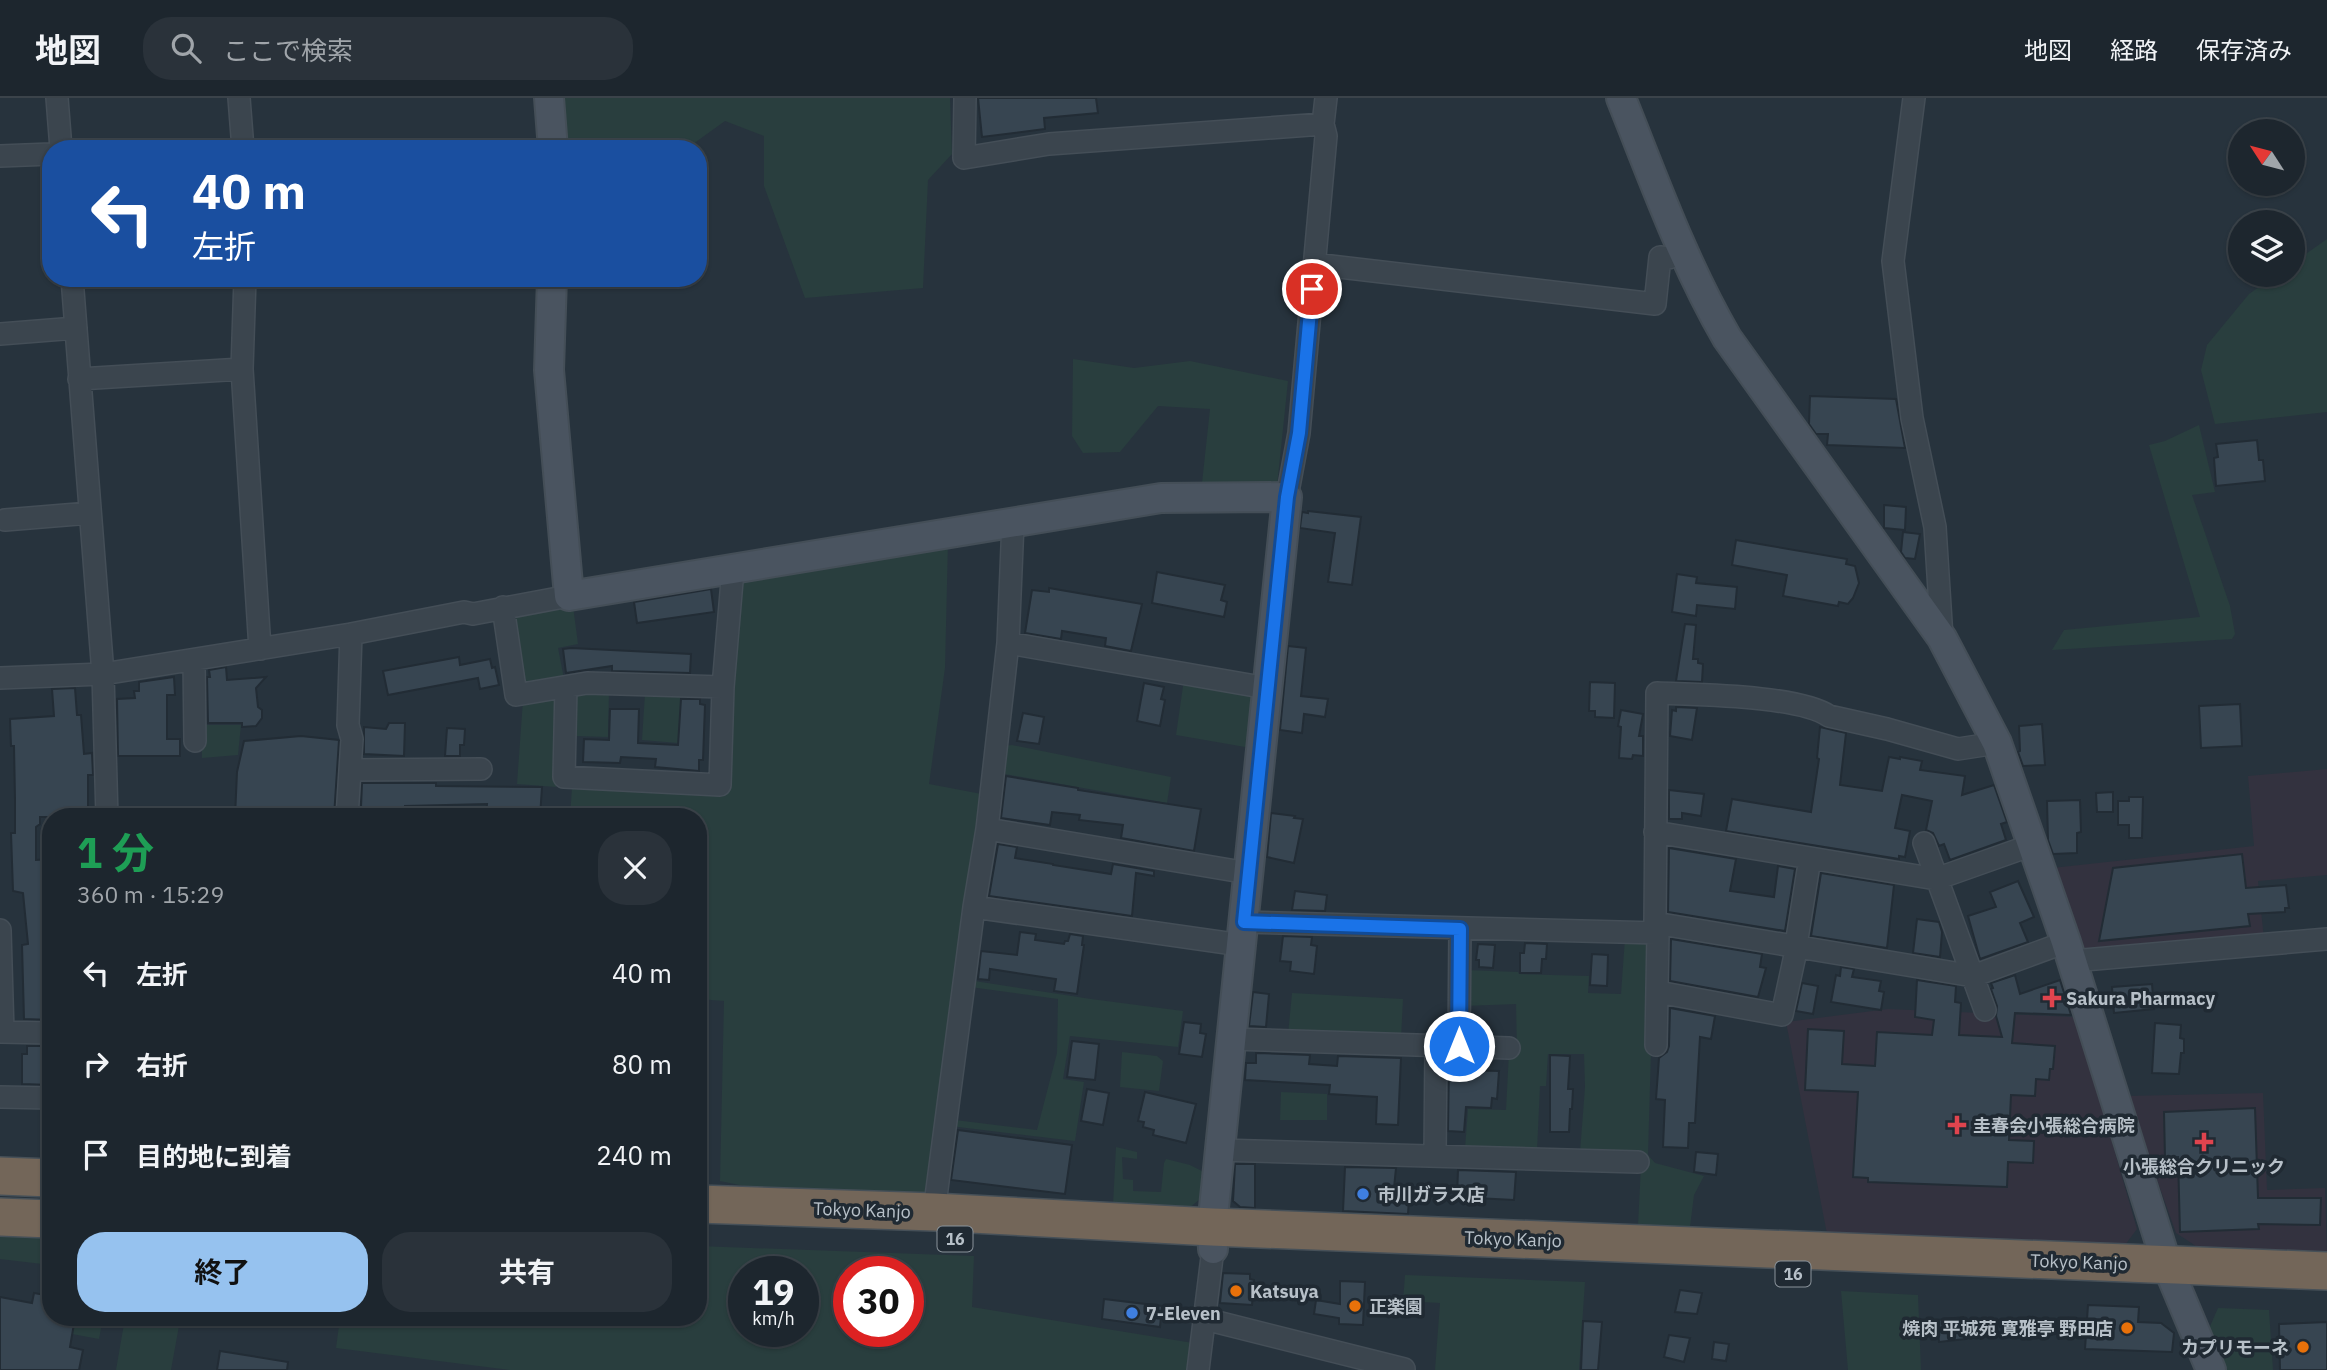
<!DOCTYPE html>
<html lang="ja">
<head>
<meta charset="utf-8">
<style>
	body { margin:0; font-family:"IBM Plex Sans","Noto Sans JP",sans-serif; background:#2a323a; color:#f1f3f6; height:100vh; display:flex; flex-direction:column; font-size:26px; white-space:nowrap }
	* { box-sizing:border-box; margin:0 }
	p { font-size:23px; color:#a0a5aa }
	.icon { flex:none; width:38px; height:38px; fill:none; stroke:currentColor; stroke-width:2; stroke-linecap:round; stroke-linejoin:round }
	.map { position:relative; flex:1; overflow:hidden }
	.sheet { position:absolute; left:42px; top:710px; width:665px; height:518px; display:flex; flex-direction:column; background:#1d262e; border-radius:28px; box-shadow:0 2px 5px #0004,0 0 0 2px #3b434a }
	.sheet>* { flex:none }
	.guide { position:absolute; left:42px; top:42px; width:665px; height:147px; border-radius:28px; box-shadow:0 2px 5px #0004,0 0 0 2px #3b434a; background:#1a4fa0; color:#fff; overflow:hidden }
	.needle { width:46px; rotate:306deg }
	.buttons { position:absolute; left:2228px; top:21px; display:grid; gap:14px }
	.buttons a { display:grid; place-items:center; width:77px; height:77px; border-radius:50%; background:#1d262e; box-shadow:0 2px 5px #0004,0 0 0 2px #3b434a; font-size:35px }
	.speed { position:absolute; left:728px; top:1158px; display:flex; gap:14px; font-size:35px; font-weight:700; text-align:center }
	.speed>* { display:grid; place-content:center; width:91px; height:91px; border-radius:50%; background:#1d262e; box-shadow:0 2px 5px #0004,0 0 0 2px #3b434a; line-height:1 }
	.speed small { font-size:18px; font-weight:400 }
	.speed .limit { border:10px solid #d22; background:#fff; color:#111 }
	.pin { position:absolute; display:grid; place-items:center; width:60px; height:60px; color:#fff; margin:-30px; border:4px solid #fff; border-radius:50%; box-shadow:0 2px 7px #0007 }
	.me { position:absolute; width:77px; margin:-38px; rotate:0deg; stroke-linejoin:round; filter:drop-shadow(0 0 5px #0008) }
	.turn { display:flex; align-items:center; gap:24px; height:147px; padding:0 35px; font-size:32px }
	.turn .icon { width:91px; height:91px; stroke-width:2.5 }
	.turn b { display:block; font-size:49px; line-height:60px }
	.round { display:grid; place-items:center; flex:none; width:74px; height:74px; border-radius:28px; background:#2a323a }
	.overview { display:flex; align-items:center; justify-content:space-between; height:119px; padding:0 35px }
	h1 { font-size:42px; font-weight:700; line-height:52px; color:#1e9e55 }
	.cta { display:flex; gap:14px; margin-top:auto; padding:14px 35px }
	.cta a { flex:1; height:80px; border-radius:28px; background:#96c2ef; color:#111; font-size:28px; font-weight:700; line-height:80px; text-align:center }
	.cta a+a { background:#2a323a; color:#f1f3f6 }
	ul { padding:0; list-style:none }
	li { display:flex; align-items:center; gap:21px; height:91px; padding:0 35px }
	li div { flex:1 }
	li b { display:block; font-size:26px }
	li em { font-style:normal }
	header { display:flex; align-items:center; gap:42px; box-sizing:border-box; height:98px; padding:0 35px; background:#1d262e; border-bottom:2px solid #3b434a }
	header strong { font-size:33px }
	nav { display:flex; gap:38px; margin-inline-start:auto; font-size:24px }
	.search { width:490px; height:63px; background:#2a323a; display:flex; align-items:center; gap:18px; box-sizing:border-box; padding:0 24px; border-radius:28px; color:#a0a5aa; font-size:26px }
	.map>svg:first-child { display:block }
	.medical { fill:#33323f }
	.green { fill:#293e3e; fill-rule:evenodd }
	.building { fill:#374551; stroke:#222c35; stroke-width:2 }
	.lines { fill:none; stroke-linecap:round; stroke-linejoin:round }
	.street-casing { stroke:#444e57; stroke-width:24 }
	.secondary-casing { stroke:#444e57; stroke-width:32 }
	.highway-casing { stroke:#465058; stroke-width:40 }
	.street { stroke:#3b454e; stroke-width:21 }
	.secondary { stroke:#4a5460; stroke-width:28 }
	.highway { stroke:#736659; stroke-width:37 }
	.route-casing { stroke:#114b97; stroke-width:18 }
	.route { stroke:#1a73e8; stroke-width:12 }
	.health-dot { fill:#e0444e; stroke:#202a33; stroke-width:2.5 }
	.shop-dot { fill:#3f7fe0; stroke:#202a33; stroke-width:2.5 }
	.food-dot { fill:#e8710a; stroke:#202a33; stroke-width:2.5 }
	.labels { text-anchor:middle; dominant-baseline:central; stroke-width:7; stroke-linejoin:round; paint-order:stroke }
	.shield { fill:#202a33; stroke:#8a939b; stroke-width:2 }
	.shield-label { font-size:16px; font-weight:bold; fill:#b7c0c8 }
	.poi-label { font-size:18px; font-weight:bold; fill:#b7c0c8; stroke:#202a33; text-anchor:start }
	.street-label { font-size:18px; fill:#b7c0c8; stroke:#202a33 }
</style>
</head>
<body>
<header>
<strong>地図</strong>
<div class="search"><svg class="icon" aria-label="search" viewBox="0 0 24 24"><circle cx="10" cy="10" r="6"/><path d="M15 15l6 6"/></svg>ここで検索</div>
<nav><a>地図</a><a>経路</a><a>保存済み</a></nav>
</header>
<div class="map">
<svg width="2327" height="1272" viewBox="0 0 2327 1272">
	<rect width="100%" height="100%" fill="#27333d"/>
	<path class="medical" d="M2327,671V777L2258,783L2264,841L2081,856L2052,770L2254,748L2248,678Z
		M1888,911L2076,919L2137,1131L2125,1147L1827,1136L1786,924Z
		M2263,995L2267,1092L2325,1090L2327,1156L2199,1150L2176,1135L2127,998Z"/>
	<path class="green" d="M553,0H950L952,56L928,82L923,190L805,200L764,88V38L725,23L686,51H557Z
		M2327,141V314L2215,326L2201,272L2207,247L2249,196L2276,177H2292L2293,165Z
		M1073,261L1134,270L1190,263L1288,283L1277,388L1202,385L1210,311L1158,308L1120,354L1083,355L1072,338Z
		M2199,327L2215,394L2192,397L2230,508L2235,536L2232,541L2052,552L2064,532L2200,519L2149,347L2165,343Z
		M948,444L945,570L929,686L987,697L933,1099L769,1093L720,1083L724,903L698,901V719H570L572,689L726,695L739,489L749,479Z
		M573,508L578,546L558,550L564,581L529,587L522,582L513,523L519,516Z
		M1184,581L1253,592L1251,650L1176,637Z
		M609,593L608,639L574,638V600L579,594Z
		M645,595L681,596L678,645L642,642Z
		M551,597L559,604L556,689L517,686L523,602Z
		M202,627H241L238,657L202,660Z
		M1012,647L1171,679L1167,705L999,675L1003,648Z
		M1625,840H1645L1654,849L1648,1057L1655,1065L1704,1078L1694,1097L1690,1129L1638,1127L1641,1068L1580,1054L1585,989L1584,956H1548L1546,988H1540L1537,1053L1465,1050L1468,1011L1506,1012L1509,954H1517L1516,906L1465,908L1466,872L1518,874L1519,876L1589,878L1588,895L1621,896Z
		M968,882L1091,901L1183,913L1178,949L1070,938L1063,981L1084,984L1075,1043L950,1028ZM970,889L1058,901L1057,955L1037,1032L955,1022Z
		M1292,895L1403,901L1401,941L1288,937Z
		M1122,954L1157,958L1163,963L1159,993L1120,989Z
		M1281,994L1327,996V1022H1280Z
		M1116,1049L1137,1054V1061L1122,1059L1123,1081L1133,1082V1093L1161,1094L1164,1065L1166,1061L1190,1067L1208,1076L1205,1097L1189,1110L1113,1107Z
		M0,1137L51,1139V1167L0,1161Z
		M698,1148L974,1158L972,1209L1193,1245L1190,1272H510L336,1250L340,1220H698ZM744,1174H803V1234H744ZM849,1174H908V1234H849Z
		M1405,1177L1585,1184L1579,1272H1435L1440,1205L1403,1203Z
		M1841,1193L1918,1197L1921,1272H1848Z
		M2218,1210L2269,1212L2273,1272H2224L2208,1233Z
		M75,1220H103L99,1241L72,1236Z
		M125,1220H168L179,1228L171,1272H116Z"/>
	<path class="building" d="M978,0H1096L1098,15L1044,20L1045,31L982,39Z
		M1810,298L1896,301L1905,350L1827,347L1828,336H1816L1809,326Z
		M2257,342L2259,362H2263L2265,383L2216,388L2214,360L2218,359L2216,346Z
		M1884,407L1906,409L1905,432L1884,430Z
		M1308,413L1361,419L1352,487L1328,484L1335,435L1300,430L1302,414L1308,415Z
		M1903,434L1920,436L1915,461L1905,460L1901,454Z
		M1736,442L1847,461L1846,466L1855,468L1859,485L1853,500L1848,506L1839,504L1838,508L1783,498L1787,477L1732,467Z
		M1157,474L1225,487L1221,502L1227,504L1224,519L1152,505Z
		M1677,476L1697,479L1696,485L1737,489L1735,511L1697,507L1696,518L1672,514Z
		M1049,490L1142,506L1131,553L1105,548L1106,540L1062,533L1061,541L1025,535L1032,492L1049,494Z
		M711,491L714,514L637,525L634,504Z
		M1685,526L1696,527L1693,561H1698V565L1703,566L1702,584L1676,583Z
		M1288,548L1306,550L1301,598L1328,601L1325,619L1304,616L1302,635L1280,632Z
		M571,550L691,556L690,575L612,573V568L566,575L563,551Z
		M459,559L460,567L490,561L492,570L495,569L499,587L480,591L478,580L388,597L383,573Z
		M226,569L227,582L266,579L256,590L258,609L262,612V620L256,628L242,629V625H208L207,579H210L209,572Z
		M174,579L175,597H167V641H180V658H118L117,601L135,600L134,593H139V584Z
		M1590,584L1615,585L1614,620L1595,619V613H1589Z
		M1144,585L1164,589L1161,601L1165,602L1160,628L1137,623Z
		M75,590L77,617H81L84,656L92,655L93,677H88V719H40V726L36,729V762L51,761V922L24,921L22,847L28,846L23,795L13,793L11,735H15V701L14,648H11L10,621L54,618L52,591Z
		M681,601H700V606L705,607L703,662H699V673L655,669L656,661L621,659L620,665L583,664L584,641L609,642L610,611H639L638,645L678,647Z
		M2240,606L2242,648L2201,650L2199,608Z
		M1676,609L1697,610L1692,642L1670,638L1672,612L1676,613Z
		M1621,612L1643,616L1639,638H1643V658L1633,657L1632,661L1619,660L1621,629L1618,628Z
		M1023,615L1044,619L1039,646L1017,643Z
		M389,625H405L404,658L364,656V629L386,631Z
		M2042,626L2045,667L2023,668L2018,654L2020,653L2019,628Z
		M1820,629L1846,635L1840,687L1882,693L1889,659L1900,661V659L1922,663L1920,672L1965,678L1962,697L1994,687L2007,724L2001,726L2006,742L1950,762L1944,746L1939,748L1933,735L1926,732L1932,703L1902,697L1895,730L1910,733L1905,759L1899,758V761L1726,733L1732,701L1811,714L1819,661L1817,660Z
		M447,630L465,631L464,647H460V658H445Z
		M301,638L339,642L334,719H235L237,674L244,643Z
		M1006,678L1078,690V692L1201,711L1194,753L1121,740L1123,727L1079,722L1080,717L1052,714L1050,727L1001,720Z
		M362,685H436V688L542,689L540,719L486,716L487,706L405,708V710L395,711L394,713L366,712V709H361Z
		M1669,692L1704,696L1701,718L1682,715V721H1669Z
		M2113,694V714H2097L2096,695Z
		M2129,699H2143L2142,740H2129V727H2118V703H2129Z
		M2080,702L2081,734L2077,735V755L2053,756L2048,742L2047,703Z
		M1271,715L1295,718L1294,720L1303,721L1294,765L1267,759Z
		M998,746L1017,749L1015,760L1053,766V767L1111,776L1113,766L1154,773V778L1136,775L1132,818L989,798Z
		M1669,750L1736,761L1730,793L1774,799L1778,768L1795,771L1785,833L1668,814Z
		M2242,756L2246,790L2286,787L2289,810H2285V814L2248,816L2250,828L2099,843L2113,770Z
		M1821,775L1894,787L1887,850L1811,838Z
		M2018,783L2034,819L2020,825L2028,844L1980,861L1968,818L1996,809L1990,794Z
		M1295,793L1327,797L1325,813L1292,812Z
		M1917,821L1939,824L1942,834L1940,859L1913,855Z
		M1020,834L1036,836L1035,842L1064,846L1065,843H1068L1070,836L1083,838L1082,847H1084L1077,896L1054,893L1056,881L990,871L989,882L978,881L981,853L1017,857Z
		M1283,838L1312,839L1311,847L1317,848L1314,876L1290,873L1291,864L1280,863Z
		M1671,841L1762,856L1760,869L1766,870L1758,899L1670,883Z
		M1525,845L1547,846L1546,861H1542L1541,875H1520V855H1524Z
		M1478,846L1495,847L1493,870L1479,869V862H1476Z
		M1592,856L1608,857L1607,888L1590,887Z
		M1841,869L1854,871L1852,879L1881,883L1879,893L1884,894L1881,912L1831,904L1836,877L1840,878Z
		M2015,877L2020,896L2060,882L2071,917L2015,915L2012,945L2055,948L2053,971H2050L2049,982L2036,981L2035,998L2011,997L2009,1042L2034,1043L2033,1065L2008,1064L2007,1089L1868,1084V1080L1853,1079L1858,994L1805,992L1808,931L1844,933L1842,966L1875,968L1877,934L1932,937L1934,922L1915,919L1917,882L1956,888L1955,904L1961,905L1959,937L2002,939L1996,918L1997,908L1991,891L1993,890L1991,885Z
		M1802,885L1818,888L1813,916L1796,913Z
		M2152,886L2154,911L2114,915L2112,889Z
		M1253,894L1269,896L1266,929L1249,928Z
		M1670,910L1715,918L1711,941L1700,939L1695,1025H1689L1688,1050L1663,1049L1665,1002L1656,1001L1659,960L1667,954L1669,948Z
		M1184,924L1201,926L1200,935L1206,936L1202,959L1179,956Z
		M2155,925L2181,927L2180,940L2184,941V955H2181L2179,976L2152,975Z
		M1072,943L1099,946L1095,982L1067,979Z
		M27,948H51V987L22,986V956H27Z
		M1256,955L1310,957L1309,966L1337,968L1338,958L1401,960L1398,1027L1376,1026L1377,999L1329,996L1330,987L1245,982L1246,965H1256Z
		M1550,957L1570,958L1568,991H1573L1572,1011H1570L1569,1034H1550Z
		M1449,964L1464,965V972L1499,973L1497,1001L1492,1000L1491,1010L1466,1009L1464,1034L1448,1033Z
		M1087,991L1109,995L1103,1027L1081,1023Z
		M1145,994L1196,1006L1186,1045L1153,1037L1154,1032L1143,1029L1144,1024L1138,1023Z
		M2255,1010L2258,1100H2321L2320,1127L2258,1126L2259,1131L2180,1134L2178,1059L2165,1060L2164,1014Z
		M958,1032L1072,1047L1065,1096L951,1082Z
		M1696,1054L1718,1056L1716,1077L1694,1074Z
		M1235,1066H1255V1110L1240,1109L1233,1103Z
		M1345,1069L1396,1070L1393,1100L1409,1101L1408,1116L1343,1113Z
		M1458,1072L1516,1074L1514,1102L1457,1099Z
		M1223,1175L1250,1176V1181L1254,1182L1252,1207L1220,1205Z
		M1340,1183L1365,1184L1363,1227L1339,1226V1220L1314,1216L1316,1202L1340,1206Z
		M1680,1192L1702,1195L1697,1216L1675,1214Z
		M34,1195L51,1198V1220H75L70,1249L83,1252L79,1272H0V1199L32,1205Z
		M1104,1201L1162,1208L1160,1229L1102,1221Z
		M2088,1207L2139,1209L2138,1224L2161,1225L2174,1235L2172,1254L2085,1251Z
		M1963,1219L1965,1241L1939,1244L1937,1222Z
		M1583,1223L1602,1224L1598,1272H1581Z
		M2327,1224V1272H2280L2279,1226Z
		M1669,1237L1690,1240L1684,1264L1664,1259Z
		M1714,1244L1729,1246L1726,1263L1712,1261Z
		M220,1253L288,1264L287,1272H217Z"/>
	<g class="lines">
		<g class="street-casing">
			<path id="street" d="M57,0L61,51
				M239,0L243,51
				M965,0L964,60L1049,46L1323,26L1326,0
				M1914,0L1893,163L1912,320L1935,429L1942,540
				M0,58L51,56
				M1314,166L1655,206L1660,159L1669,160L1681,151
				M72,180L103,576L107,719
				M245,180L242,271L260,551
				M0,236L76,230
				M79,281L242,271
				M1287,399L1299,335L1326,38L1323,26
				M5,422L90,415
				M503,509L516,597L587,585L723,589
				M1008,545L1267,590
				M194,562L195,643
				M0,580L103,576L351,536L464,514L473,516L569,498
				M566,589L564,679L720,687L723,589L733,471
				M351,672L481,671
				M347,719L352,641L348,627L351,536
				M987,731L1248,775
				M1655,734L1936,781L2032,747
				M1924,745L1985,912
				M974,809L1241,847
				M1243,824L1658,835
				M1655,825L1973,878L2066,844
				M0,832L3,934
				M1796,847L1810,760
				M2072,863L2327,841
				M1658,894L1782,917L1797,848
				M0,934L51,935
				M1230,941L1509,950
				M1656,947L1658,835L1655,825L1657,595C1697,597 1797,597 1829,618L1887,631L1958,651L1997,645
				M1459,948L1460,831
				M0,999L51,1000
				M1219,1052L1638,1064
				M1435,1058L1436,948
				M934,1114L974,809L987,731L1008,545L1013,424
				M1205,1221L1404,1271
				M1198,1272L1213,1151"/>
		</g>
		<g class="secondary-casing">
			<path id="secondary" d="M549,0L553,51
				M1621,0C1654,82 1683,164 1727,240L1942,540L1997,645L2066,844L2167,1167L2211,1272
				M552,180L549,272L569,498L1161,400L1287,399L1212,1129L1213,1151"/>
		</g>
		<g class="highway-casing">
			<path id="highway" d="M0,1078L51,1080
				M698,1106L934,1114L1212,1129L2327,1173
				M0,1119L51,1121"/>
		</g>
		<use href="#street" class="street"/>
		<use href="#secondary" class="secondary"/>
		<use href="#highway" class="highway"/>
	</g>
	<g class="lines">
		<g class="route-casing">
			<path id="route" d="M1312,191L1299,335L1287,399L1244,824L1460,831L1459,948"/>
		</g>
		<use href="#route" class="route"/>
	</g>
	<g class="health-dot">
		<path d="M2048.5 889.5h7v7h7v7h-7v7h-7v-7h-7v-7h7z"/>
		<path d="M1953.5 1016.5h7v7h7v7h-7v7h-7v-7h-7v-7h7z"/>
		<path d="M2200.5 1033.5h7v7h7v7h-7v7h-7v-7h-7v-7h7z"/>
	</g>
	<g class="shop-dot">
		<circle cx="1363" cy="1096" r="7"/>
		<circle cx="1132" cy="1215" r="7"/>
	</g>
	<g class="food-dot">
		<circle cx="1236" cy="1193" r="7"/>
		<circle cx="1355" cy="1208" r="7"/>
		<circle cx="2127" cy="1230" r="7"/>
		<circle cx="2303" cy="1249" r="7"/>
	</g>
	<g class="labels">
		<g class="shield">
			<rect x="937.5" y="1128.5" width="35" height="25" rx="5"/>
			<rect x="1775.5" y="1163.5" width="35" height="25" rx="5"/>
		</g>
		<g class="shield-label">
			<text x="955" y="1141">16</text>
			<text x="1793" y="1176">16</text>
		</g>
		<g class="poi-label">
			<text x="2066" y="900">Sakura Pharmacy</text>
			<text x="1973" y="1027">圭春会小張総合病院</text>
			<text x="2204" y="1068" text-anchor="middle">小張総合クリニック</text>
			<text x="1377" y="1096">市川ガラス店</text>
			<text x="1250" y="1193">Katsuya</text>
			<text x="1369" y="1208">正楽園</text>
			<text x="1146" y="1215">7-Eleven</text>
			<text x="2113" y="1230" text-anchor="end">焼肉 平城苑 寛雅亭 野田店</text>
			<text x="2289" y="1249" text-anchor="end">カプリモーネ</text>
		</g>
		<g class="street-label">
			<text transform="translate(862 1112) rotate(2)">Tokyo Kanjo</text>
			<text transform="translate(1513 1141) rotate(2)">Tokyo Kanjo</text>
			<text transform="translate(2079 1164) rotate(2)">Tokyo Kanjo</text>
		</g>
	</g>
</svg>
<div class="buttons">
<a><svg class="needle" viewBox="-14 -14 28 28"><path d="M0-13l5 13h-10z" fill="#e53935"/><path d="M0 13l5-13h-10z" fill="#a0a5aa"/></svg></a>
<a><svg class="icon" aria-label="layers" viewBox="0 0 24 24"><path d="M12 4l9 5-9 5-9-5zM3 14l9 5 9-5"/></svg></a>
</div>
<div class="speed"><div>19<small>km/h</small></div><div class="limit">30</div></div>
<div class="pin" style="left:1312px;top:191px;background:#d93025"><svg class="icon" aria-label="arrive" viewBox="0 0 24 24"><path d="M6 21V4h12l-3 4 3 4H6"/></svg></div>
<svg class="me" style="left:1459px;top:948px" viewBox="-20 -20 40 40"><circle r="17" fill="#1a73e8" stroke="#fff" stroke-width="3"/><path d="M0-11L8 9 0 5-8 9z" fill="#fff"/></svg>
<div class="guide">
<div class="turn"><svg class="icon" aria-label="left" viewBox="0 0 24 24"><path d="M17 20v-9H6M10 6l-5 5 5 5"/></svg><div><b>40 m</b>左折</div></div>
</div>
<section class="sheet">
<div class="overview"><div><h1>1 分</h1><p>360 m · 15:29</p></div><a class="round"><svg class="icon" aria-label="close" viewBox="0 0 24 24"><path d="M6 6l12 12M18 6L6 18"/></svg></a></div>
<ul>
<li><svg class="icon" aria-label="left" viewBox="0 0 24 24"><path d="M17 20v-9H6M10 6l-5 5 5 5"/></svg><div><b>左折</b></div><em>40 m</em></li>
<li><svg class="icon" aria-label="right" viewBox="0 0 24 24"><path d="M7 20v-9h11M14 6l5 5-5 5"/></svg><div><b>右折</b></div><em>80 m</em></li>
<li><svg class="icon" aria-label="arrive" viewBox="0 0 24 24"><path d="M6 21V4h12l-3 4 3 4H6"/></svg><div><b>目的地に到着</b></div><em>240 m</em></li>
</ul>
<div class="cta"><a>終了</a><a>共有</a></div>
</section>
</div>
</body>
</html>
